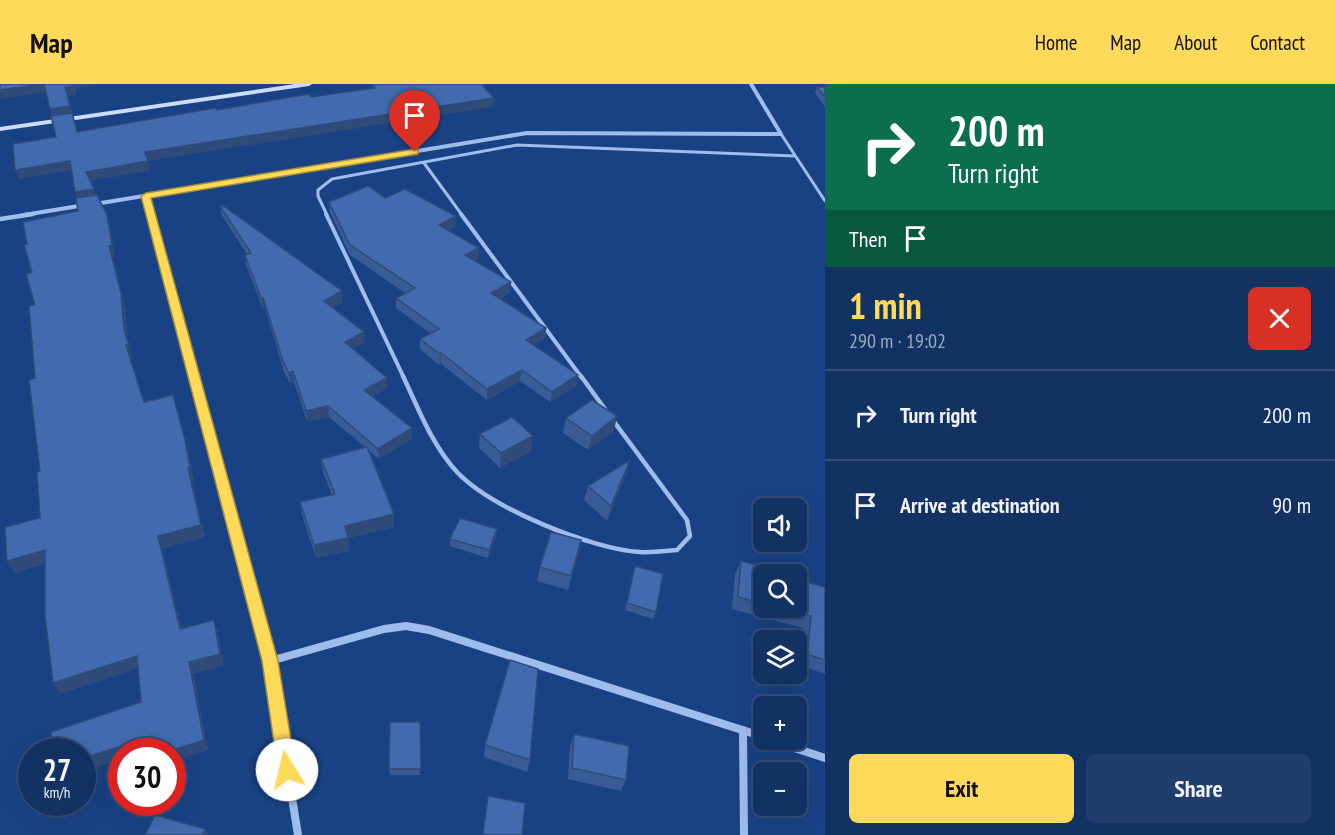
<!DOCTYPE html>
<html lang="en">
<head>
<meta charset="utf-8">
<style>
	body { margin:0; font-family:"PT Sans Narrow",sans-serif; background:#203e6d; color:#f1f3f6; height:100vh; display:flex; flex-direction:column; font-size:22px; white-space:nowrap }
	* { box-sizing:border-box; margin:0 }
	p { font-size:20px; color:#9daabf }
	.icon { flex:none; width:33px; height:33px; fill:none; stroke:currentColor; stroke-width:2; stroke-linecap:round; stroke-linejoin:round }
	.map { position:relative; flex:1; overflow:hidden }
	.sheet { display:flex; flex-direction:column; background:#133264; width:510px }
	.sheet>* { flex:none }
	.hud { background:#0b6e4f; color:#fff; overflow:hidden }
	.buttons { position:absolute; left:753px; top:414px; display:grid; gap:12px }
	.buttons a { display:grid; place-items:center; width:54px; height:54px; border-radius:9px; background:#133264; box-shadow:0 6px 24px #0002,0 0 0 2px #324d78; font-size:30px }
	.speed { position:absolute; left:18px; top:654px; display:flex; gap:12px; font-size:30px; font-weight:700; text-align:center }
	.speed>* { display:grid; place-content:center; width:78px; height:78px; border-radius:50%; background:#133264; box-shadow:0 6px 24px #0002,0 0 0 2px #324d78; line-height:1 }
	.speed small { font-size:15px; font-weight:400 }
	.speed .limit { border:9px solid #d22; background:#fff; color:#111 }
	.pin { position:absolute; display:grid; place-items:center; width:51px; height:51px; color:#fff; margin:-62px -26px; border-radius:50% 50% 50% 0; rotate:-45deg; box-shadow:0 0 6px #0007 }
	.pin .icon { rotate:45deg }
	.me { position:absolute; width:66px; margin:-33px; rotate:351deg; stroke-linejoin:round; filter:drop-shadow(0 0 4px #0008) }
	.turn { display:flex; align-items:center; gap:21px; height:126px; padding:0 24px; font-size:27px }
	.turn .icon { width:78px; height:78px; stroke-width:2.5 }
	.turn b { display:block; font-size:42px; line-height:51px }
	.then { display:flex; align-items:center; height:57px; padding:0 24px; background:#0003; gap:12px; font-size:22px }
	.round { display:grid; place-items:center; flex:none; width:63px; height:63px; border-radius:9px; background:#203e6d }
	.head { display:flex; align-items:center; justify-content:space-between; height:102px; padding:0 24px }
	h1 { font-size:36px; font-weight:700; line-height:45px; color:#ffd95a }
	.action { display:flex; gap:12px; margin-top:auto; padding:12px 24px }
	.action a { flex:1; height:69px; border-radius:9px; background:#ffd95a; color:#111; font-size:24px; font-weight:700; line-height:69px; text-align:center }
	.action a+a { background:#203e6d; color:#f1f3f6 }
	ul { padding:0; list-style:none }
	li { display:flex; align-items:center; gap:18px; height:90px; padding:0 24px; border-top:2px solid #324d78 }
	li div { flex:1 }
	li b { display:block; font-size:22px }
	li em { font-style:normal }
	header { display:flex; align-items:center; gap:36px; box-sizing:border-box; height:84px; padding:0 30px; background:#ffd95a; color:#111 }
	header strong { font-size:28px }
	nav { display:flex; gap:33px; margin-inline-start:auto; font-size:21px }
	main { display:flex; flex:1; min-height:0 }
	.map>svg:first-child { display:block }
	.lines { fill:none; stroke-linecap:round; stroke-linejoin:round }
	.lane-far2 { stroke:#9fbdec; stroke-width:3 }
	.lane-far1 { stroke:#9fbdec; stroke-width:4 }
	.lane { stroke:#9fbdec; stroke-width:4.5 }
	.street-far3 { stroke:#9fbdec; stroke-width:4 }
	.street-far2 { stroke:#9fbdec; stroke-width:4.5 }
	.street-far1 { stroke:#9fbdec; stroke-width:6 }
	.street { stroke:#9fbdec; stroke-width:8 }
	.secondary { fill:#cbdcf9; fill-rule:evenodd }
	.wall { fill:#395c96 }
	.shaded-wall { fill:#2e4b7a }
	.building { fill:#426baf; stroke:#2e4b7a; stroke-width:1.5 }
	.route { fill:#ffd95a; stroke:#a68d3a; stroke-width:1.5 }
</style>
</head>
<body>
<header>
<strong>Map</strong>
<nav><a>Home</a><a>Map</a><a>About</a><a>Contact</a></nav>
</header>
<main>
<div class="map">
<svg width="825" height="751" viewBox="0 0 825 751">
	<rect width="100%" height="100%" fill="#194285"/>
	<g class="lines">
		<path class="lane-far2" d="M781,50L825,117
			M424,79L462,131
			M327,131L318,112V106L332,95L517,61L795,72"/>
		<path class="lane-far1" d="M326,130L404,294
			M461,130L582,294"/>
		<path class="lane" d="M403,292C419,326 432,361 457,388C491,424 591,465 640,468C652,469 665,467 677,466L690,452L687,436L612,335
			M581,292L607,328"/>
		<path class="street-far3" d="M751,0L781,50
			M146,112L151,131
			M95,120L527,49L781,50
			M24,131L85,121"/>
		<path class="street-far2" d="M151,130L195,294
			M0,135L33,130"/>
		<path class="street-far1" d="M194,292L249,497"/>
		<path class="street" d="M248,496L270,577L298,751
			M270,577L384,545L406,542L429,546L764,653
			M743,646L744,751
			M770,656L825,674"/>
		<path class="secondary" d="M295,0H312L309,2L0,47V43Z"/>
	</g>
	<path class="wall" d="M817,3H825V23L815,9Z
		M385,114L455,143L448,147L478,175L474,177L510,208L500,215L546,244L545,254L533,261L578,291L576,302L550,318L520,297L487,316L441,280L439,281L420,265V255L430,249L396,224V214L405,209L350,171L330,128L329,118Z
		M220,122L343,218L332,223L365,258L353,264L387,294V304L373,312L412,354L379,375L368,366L394,443L348,454L349,467L316,474L302,431L300,418L332,411L323,388L321,375L365,363L329,333L307,337L294,298L290,299L284,288L265,224L263,225L246,181L245,171L247,170L222,132Z
		M566,334L614,347L588,366L563,349Z
		M480,350L531,367L500,384L479,364Z
		M626,390L607,437L584,416L588,402Z
		M497,445L496,452L488,474L450,462V455Z
		M578,471L568,506L537,497L540,483Z
		M741,477L764,490V524H796L825,503V590L799,581L803,544L732,525L735,490Z
		M635,482L656,528L653,535L625,526Z
		M420,638V691H390L389,685Z
		M574,650L626,696L621,707L568,695L570,662Z
		M485,661L530,676L527,688L484,673Z"/>
	<path class="shaded-wall" d="M44,0L47,8L0,15V6Z
		M73,0H103L76,4V11L68,12L80,57L52,33L50,25L65,3Z
		M494,14L493,23L148,77L150,87L89,97L86,88L145,68Z
		M70,77L73,86L19,95L15,86Z
		M94,105L97,115L79,118L75,108Z
		M107,131L110,143L115,173L113,174L125,222L128,259L124,246L109,162Z
		M456,132L455,143L439,152V141Z
		M479,164L478,175L465,182V171Z
		M511,198L510,208L490,220L491,209Z
		M342,207L343,218L325,227L324,217Z
		M261,214H263L265,224L263,225Z
		M546,244L545,254L524,267L526,256Z
		M364,248L365,258L346,268L345,258Z
		M126,261H129L133,273L130,274Z
		M441,269V280L439,281L440,270Z
		M522,286L520,297L487,316V305Z
		M293,287L294,298L290,299L289,289Z
		M578,291L576,302L550,318L552,308Z
		M387,294V304L365,316L364,306Z
		M173,311L189,369L194,396L192,397L205,453L162,465L185,557L180,545L158,452L188,384Z
		M328,322L329,333L307,337L306,327Z
		M617,332L614,347L588,366L592,352Z
		M412,344V354L379,375L378,365Z
		M533,352L531,367L500,384L501,369Z
		M630,376L626,390L607,437L611,422Z
		M394,430V443L348,454L349,467L316,474L314,461L345,442Z
		M497,445L496,452L488,474L489,466Z
		M581,456L578,471L568,506L571,492Z
		M45,466L51,478L15,489L7,477Z
		M214,536L218,548L224,582L194,590L208,666L172,678V668H167L189,578Z
		M137,572L142,583L60,610L53,599Z
		M152,652L157,663L143,668H122V675L82,688V675Z
		M205,745L208,751H202Z"/>
	<path class="building" d="M0,0H44L0,6Z
		M44,0H73L74,2L65,3L70,22L50,25Z
		M382,0H481L494,14L145,68L148,77L86,88L94,105L75,108L70,77L15,86L13,60L56,53L51,32L72,29L77,48L215,24L217,26L309,10L311,13L375,4L372,1Z
		M817,3H825V13Z
		M368,102L385,114L405,105L456,132L439,141L479,164L465,171L511,198L491,209L546,244L526,256L578,291L552,308L522,286L487,305L441,269L440,270L420,255L439,245L396,214L415,204L350,161L329,118Z
		M97,111L107,131L112,161L109,162L121,209L124,246L129,261H126L144,318L173,311L185,356L190,384H188L201,441L158,452L180,545L214,536L220,570L189,578L204,656L167,668H154L152,652L82,675V668H52L51,648L141,618L137,572L53,599L45,531V466L7,477L5,443L40,434L37,388L40,387L29,296L35,294L29,222L35,221L26,190L32,188L24,161L27,160L23,138L78,127L76,114Z
		M222,121L342,207L324,217L364,248L345,258L387,294L364,306L412,344L378,365L328,322L306,327L293,287L289,289L283,277L263,214H261L245,171L251,169L220,122Z
		M592,316L617,332L592,352L566,334Z
		M512,333L533,352L501,369L480,350Z
		M367,363L394,430L345,442L348,454L314,461L300,418L335,410L321,375Z
		M630,376L611,422L588,402Z
		M460,434L497,445L489,466L450,455Z
		M551,448L581,456L571,492L540,483Z
		M741,477L775,486V488L782,490H764V520L738,513Z
		M635,482L663,490L656,528L627,519Z
		M796,495L825,503V576L807,570L811,532L778,524H796Z
		M510,576L538,585L530,676L485,661Z
		M390,638H420L421,685H389Z
		M574,650L629,662L626,696L572,684Z
		M488,712L525,719L522,751H483Z
		M155,731L205,745L202,751H145Z"/>
	<path class="route" d="M415,65L418,66V70L151,114L278,577L296,686L294,692L287,695L281,692L278,686L262,577L141,112L146,109Z"/>
</svg>
<div class="buttons">
<a><svg class="icon" aria-label="sound" viewBox="0 0 24 24"><path d="M4 9h4l5-4v14l-5-4H4zM17 9q2 3 0 6"/></svg></a>
<a><svg class="icon" aria-label="search" viewBox="0 0 24 24"><circle cx="10" cy="10" r="6"/><path d="M15 15l6 6"/></svg></a>
<a><svg class="icon" aria-label="layers" viewBox="0 0 24 24"><path d="M12 4l9 5-9 5-9-5zM3 14l9 5 9-5"/></svg></a>
<a>+</a>
<a>−</a>
</div>
<div class="speed"><div>27<small>km/h</small></div><div class="limit">30</div></div>
<div class="pin" style="left:415px;top:68px;background:#d93025"><svg class="icon" aria-label="arrive" viewBox="0 0 24 24"><path d="M6 21V4h12l-3 4 3 4H6"/></svg></div>
<svg class="me" style="left:287px;top:686px" viewBox="-20 -20 40 40"><circle r="19" fill="#fff"/><path d="M0-13L10 11 0 6-10 11z" fill="#ffd95a"/></svg>
</div>
<section class="sheet">
<div class="hud">
<div class="turn"><svg class="icon" aria-label="right" viewBox="0 0 24 24"><path d="M7 20v-9h11M14 6l5 5-5 5"/></svg><div><b>200 m</b>Turn right</div></div>
<div class="then">Then<svg class="icon" aria-label="arrive" viewBox="0 0 24 24"><path d="M6 21V4h12l-3 4 3 4H6"/></svg></div>
</div>
<div class="head"><div><h1>1 min</h1><p>290 m · 19:02</p></div><a class="round" style="background:#d93025;color:#fff"><svg class="icon" aria-label="close" viewBox="0 0 24 24"><path d="M6 6l12 12M18 6L6 18"/></svg></a></div>
<ul>
<li><svg class="icon" aria-label="right" viewBox="0 0 24 24"><path d="M7 20v-9h11M14 6l5 5-5 5"/></svg><div><b>Turn right</b></div><em>200 m</em></li>
<li><svg class="icon" aria-label="arrive" viewBox="0 0 24 24"><path d="M6 21V4h12l-3 4 3 4H6"/></svg><div><b>Arrive at destination</b></div><em>90 m</em></li>
</ul>
<div class="action"><a>Exit</a><a>Share</a></div>
</section>
</main>
</body>
</html>
